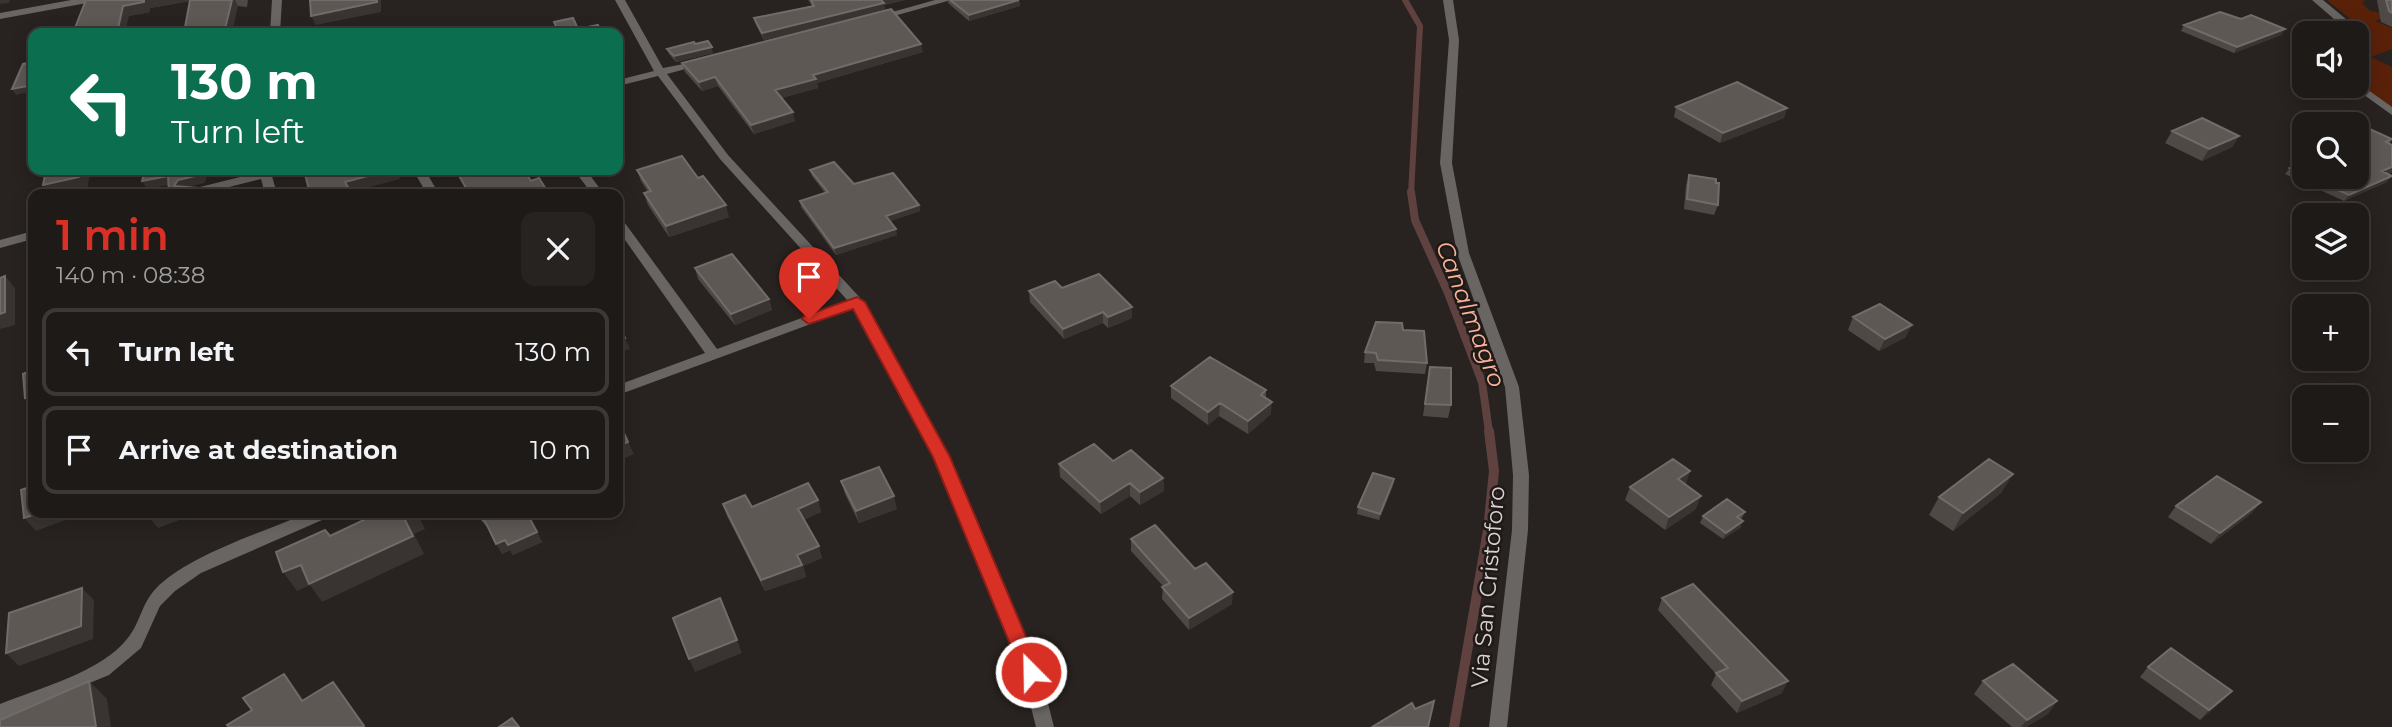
<!DOCTYPE html>
<html lang="en">
<head>
<meta charset="utf-8">
<style>
	body { margin:0; font-family:Montserrat,sans-serif; background:#262321; color:#f1f3f6; height:100vh; display:flex; flex-direction:column; font-size:26px; white-space:nowrap }
	* { box-sizing:border-box; margin:0 }
	p { font-size:23px; color:#a1a1a2 }
	.icon { flex:none; width:38px; height:38px; fill:none; stroke:currentColor; stroke-width:2; stroke-linecap:round; stroke-linejoin:round }
	.map { position:relative; flex:1; overflow:hidden }
	.side { position:absolute; left:28px; top:189px; width:595px; height:329px; display:flex; flex-direction:column; background:#1e1a18; border-radius:14px; box-shadow:0 4px 18px #0003,0 0 0 2px #3c3837 }
	.side>* { flex:none }
	.guide { position:absolute; left:28px; top:28px; width:595px; height:147px; border-radius:14px; box-shadow:0 4px 18px #0003,0 0 0 2px #3c3837; background:#0b6e4f; color:#fff; overflow:hidden }
	.controls { position:absolute; left:2292px; top:21px; display:grid; gap:14px }
	.controls a { display:grid; place-items:center; width:77px; height:77px; border-radius:14px; background:#1e1a18; box-shadow:0 4px 18px #0003,0 0 0 2px #3c3837; font-size:35px }
	.pin { position:absolute; display:grid; place-items:center; width:60px; height:60px; color:#fff; margin:-72px -30px; border-radius:50% 50% 50% 0; rotate:-45deg; box-shadow:0 0 7px #0007 }
	.pin .icon { rotate:45deg }
	.me { position:absolute; width:77px; margin:-38px; rotate:337deg; stroke-linejoin:round; filter:drop-shadow(0 0 5px #0008) }
	.turn { display:flex; align-items:center; gap:24px; height:147px; padding:0 28px; font-size:32px }
	.turn .icon { width:91px; height:91px; stroke-width:2.5 }
	.turn b { display:block; font-size:49px; line-height:60px }
	.round { display:grid; place-items:center; flex:none; width:74px; height:74px; border-radius:14px; background:#262321 }
	.head { display:flex; align-items:center; justify-content:space-between; height:119px; padding:0 28px }
	h1 { font-size:42px; font-weight:600; line-height:52px; color:#d93025 }
	ul { padding:0; list-style:none }
	li { display:flex; align-items:center; gap:21px; height:88px; margin:0 14px 10px; padding:0 14px; border:4px solid #3c3837; border-radius:14px }
	li div { flex:1 }
	li b { display:block; font-size:26px }
	li em { font-style:normal }
	.map>svg:first-child { display:block }
	.green { fill:#5a2109 }
	.lines { fill:none; stroke-linecap:round; stroke-linejoin:round }
	.stream-far2 { stroke:#5f423f; stroke-width:6 }
	.stream-far1 { stroke:#5f423f; stroke-width:8 }
	.stream { stroke:#5f423f; stroke-width:10 }
	.minor { fill:#686563; fill-rule:evenodd }
	.wall { fill:#4f4946 }
	.shaded-wall { fill:#393331 }
	.building { fill:#5e5855; stroke:#716b69; stroke-width:2 }
	.route { fill:#d93025; stroke:#8d1f18; stroke-width:2 }
	.labels { text-anchor:middle; dominant-baseline:central; stroke-width:5; stroke-linejoin:round; paint-order:stroke }
	.street-label { font-size:23px; fill:#d7d2d1; stroke:#1f1917 }
	.water-label { font-size:24px; font-style:italic; fill:#fab39a; stroke:#1f1917 }
</style>
</head>
<body>
<div class="map">
<svg width="2392" height="727" viewBox="0 0 2392 727">
	<rect width="100%" height="100%" fill="#282220"/>
	<path class="green" d="M2327,0H2365L2362,3L2370,11L2381,13L2384,18L2375,21L2392,28V49L2371,57L2392,67V108L2357,82V35L2363,29Z"/>
	<g class="lines">
		<path class="stream-far2" d="M1405,0L1420,26L1411,194"/>
		<path class="stream-far1" d="M1411,192L1415,220L1448,293L1482,382L1489,432"/>
		<path class="stream" d="M1454,727L1488,530L1494,471L1489,431"/>
		<path class="minor" d="M71,0H92L87,3L0,19V13Z
			M272,0H282L280,33H270Z
			M615,0H625L663,68L704,60V64L667,74L728,155L864,302L950,457L1040,672L1054,727H1036L1022,672L934,457L854,308L618,395V385L705,353L618,230V218L622,219L717,349L848,301L720,159L658,76L618,86V80L654,71Z
			M935,0H951L876,21L871,18Z
			M1443,0H1453L1459,40L1452,163L1469,253L1519,387L1529,475L1528,530L1507,727H1489L1512,530L1513,475L1505,387L1457,253L1440,163L1449,40Z
			M2312,0H2323L2358,29V33H2347L2348,31Z
			M2357,82L2392,107V115L2353,87L2352,86H2357Z
			M259,170H288L286,172L272,176L277,194H265L261,179L201,194H182L184,191L260,172Z
			M413,170H425L439,194H427Z
			M574,170H586L604,194H592Z
			M33,231V239L0,248V240Z
			M308,513H331L329,517L201,573L175,591L160,606L141,648L109,675L0,720V704C37,689 103,671 127,639C143,620 140,600 164,581C199,552 265,531 308,513Z"/>
	</g>
	<path class="wall" d="M86,0H248L247,7L190,1L150,8V12L129,16Z
		M808,0H905L884,5L885,10L764,40L756,25L754,18L812,6Z
		M948,0H1019L1020,6L969,21L948,3Z
		M2377,0H2392V27L2381,22Z
		M2241,19L2285,29L2281,35L2234,53L2181,31L2184,25Z
		M695,44L713,53L676,62L669,54L667,49Z
		M923,52L817,83L818,88L781,98L795,121L754,134L718,86L702,91L685,72L682,63Z
		M1676,107L1787,108L1784,118L1720,143L1674,117Z
		M2172,131L2239,136L2232,147L2202,161L2165,143Z
		M2392,139L2390,143L2392,145V172L2387,174V182L2344,201L2285,174L2290,168L2305,162V177H2357Z
		M637,170L698,178L729,217L669,237L648,205L644,193L648,192L641,181Z
		M810,170L919,205L920,211L890,221L897,235L836,255L801,207L800,201L825,193L812,176Z
		M457,172L531,181L549,194H468Z
		M1689,175L1718,205L1714,215L1684,209L1686,185Z
		M695,268L769,299L772,310L735,325L698,279Z
		M1062,288L1132,318L1108,328L1103,323L1064,339L1030,302L1029,291Z
		M1853,317L1906,337L1879,351L1848,330Z
		M1403,330L1427,363L1425,374L1376,371L1374,363H1364L1365,352Z
		M1428,380L1451,405L1448,418L1423,416Z
		M1171,386L1266,390V398L1271,414L1248,434L1219,416L1208,425L1171,398Z
		M1113,461L1163,478L1164,491L1140,505L1130,496L1101,514L1060,477L1059,464Z
		M1690,471L1685,485L1696,509L1665,530L1625,500L1630,487Z
		M1394,479L1393,486L1379,520L1357,514L1358,507Z
		M841,481L897,509L859,523L845,494Z
		M2002,492L1953,531L1929,515L1939,497Z
		M818,500L821,512L804,519L822,558L803,566L806,577L765,591L727,516L723,504L752,507Z
		M2176,506L2252,513L2211,544L2168,517Z
		M1745,512L1742,518L1740,519L1743,521L1740,528L1723,539L1700,523L1703,516Z
		M475,513H527L542,542L513,555L510,550L502,554L490,531Z
		M1131,539L1195,569L1232,604L1189,630L1162,599L1163,586L1131,551Z
		M1662,598L1782,693L1737,713L1711,685L1716,674L1658,610Z
		M2148,667L2232,691L2222,701L2200,720L2140,677Z
		M1983,681L2057,701L2048,714L2026,727H2012L1974,694Z"/>
	<path class="shaded-wall" d="M0,0H10L9,3L0,4Z
		M144,0H197L150,8V12L129,16L125,33H117L123,6Z
		M232,0H235L238,6L232,33H224Z
		M377,0H381V12L316,25L311,16Z
		M880,0H905L884,5L885,10L764,40L762,33Z
		M1019,0L1020,6L969,21V15Z
		M2285,29L2281,35L2234,53L2237,47Z
		M921,44L923,52L817,83L818,88L777,99L775,90L813,75Z
		M712,47L713,53L676,62L674,56Z
		M715,77L718,86L702,91L699,82Z
		M33,85V91L16,95L12,89Z
		M1787,108L1784,118L1720,143L1723,133Z
		M793,112L795,121L754,134L751,125Z
		M2239,136L2232,147L2202,161L2209,149Z
		M2392,167V172L2378,178L2382,171Z
		M80,170H91L87,189L65,194H49L43,185Z
		M202,170H208L205,183L183,188L174,186L178,180Z
		M390,170H397L400,179L351,192L345,182Z
		M168,176L173,184L147,189L142,181Z
		M2392,176L2387,182L2344,201L2349,195Z
		M726,205L729,217L669,237L666,226Z
		M919,205L920,211L888,222L886,216Z
		M896,229L897,235L836,255L834,248Z
		M5,276L15,288V325L0,329V314Z
		M769,299L772,310L735,325L731,314Z
		M1132,307V318L1108,328V317Z
		M1103,312V323L1064,339L1063,329Z
		M1912,325L1906,337L1879,351L1885,339Z
		M625,338L630,349L619,352L620,355L618,356V339Z
		M33,395V408L25,398Z
		M1272,402L1271,414L1248,434V421Z
		M1220,403L1219,416L1208,425V412Z
		M628,442L634,454L618,461V446Z
		M1690,471L1686,484L1673,492L1678,479Z
		M2013,474L2002,492L1953,531L1963,513Z
		M1163,478L1164,491L1140,505V492Z
		M1394,479L1393,486L1379,520L1380,514Z
		M1130,483V496L1101,514L1100,502Z
		M894,496L897,509L859,523L856,511Z
		M1701,496L1696,509L1665,530L1669,517Z
		M818,500L821,512L802,521L798,509Z
		M2261,502L2252,513L2211,544L2220,533Z
		M39,513H84L36,531L24,518Z
		M156,513H198L158,528L148,516Z
		M409,513H417L425,529L414,534L424,554L322,602L310,585L297,591L283,572Z
		M527,513L542,542L513,555L510,550L502,554L496,544Z
		M1743,521L1740,528L1723,539L1726,533Z
		M819,546L822,558L803,566L806,577L765,591L761,580L797,555Z
		M82,588L94,600L93,639L19,666L6,653Z
		M1233,592L1232,604L1189,630V618Z
		M737,640L742,653L695,672L689,659Z
		M284,674L298,692L317,719L302,701Z
		M89,681L107,699L111,727H96Z
		M1788,681L1782,693L1737,713L1742,701Z
		M2232,691L2222,701L2200,720L2209,710Z
		M2057,701L2048,714L2026,727H2021L2027,720Z"/>
	<path class="building" d="M86,0H144V2L123,6L117,33H73Z
		M190,0H232L224,33H184Z
		M310,0H377V2L311,16Z
		M811,0H881L884,3L762,33L754,18L814,6Z
		M950,0H1019L969,15Z
		M2386,0H2392V13L2389,11Z
		M891,9L921,44L813,75L816,79L775,90L793,112L751,125L715,77L699,82L682,63Z
		M2220,12L2241,19L2251,15L2285,29L2237,47L2184,25Z
		M573,18L578,29L598,25L601,33H559L554,22Z
		M708,41L712,47L674,56L667,49L694,42L695,44Z
		M33,62V85L12,89L23,64Z
		M1737,82L1787,108L1723,133L1676,107Z
		M2202,118L2239,136L2209,149L2172,131Z
		M2354,122L2392,139L2386,142L2392,145V167L2382,171L2392,176L2349,195L2309,177H2357V124H2349Z
		M682,156L698,178L703,176L726,205L666,226L644,193L651,191L637,170Z
		M834,162L854,184L893,173L919,205L886,216L896,229L834,248L800,201L828,192L810,170Z
		M2305,162V175L2290,168Z
		M46,170H80L79,177L43,185Z
		M145,170H202L200,175L178,180L174,186L197,188L195,194H169L168,176L142,181Z
		M304,170H390L345,182L352,194H310Z
		M463,170H524L531,181L539,178L549,194H477L466,188L457,172Z
		M1689,175L1716,179V183H1719L1718,205L1687,199Z
		M732,254L769,299L731,314L695,268Z
		M1099,274L1132,307L1108,317L1103,312L1063,329L1029,291L1055,281L1062,288Z
		M5,276V312L0,314V278Z
		M1880,304L1912,325L1885,339L1853,317Z
		M1376,322L1402,323L1403,330L1424,331L1427,363L1378,360L1376,353L1365,352Z
		M618,324L625,338L618,339Z
		M1210,357L1266,390L1261,395L1272,402L1248,421L1220,403L1208,412L1171,386Z
		M1430,367L1451,368V405L1425,404Z
		M33,370V395L25,398L23,374Z
		M619,422L628,442L618,446V423Z
		M1094,444L1113,461L1131,450L1163,478L1140,492L1130,483L1100,502L1059,464Z
		M1673,459L1690,471L1678,479L1701,496L1669,517L1630,487Z
		M1989,459L2013,474L1963,513L1939,497Z
		M879,467L894,496L856,511L841,481Z
		M1373,473L1394,479L1380,514L1358,507Z
		M2217,476L2261,502L2220,533L2176,506Z
		M808,483L818,500L798,509L819,546L797,555L802,565L761,580L723,504L745,495L752,507Z
		M33,486V513H39L24,518L21,490Z
		M1727,499L1745,512L1737,517L1743,521L1726,533L1703,516Z
		M363,513H409L403,516L413,536L309,584L301,565L283,572L276,552L325,530L330,536L366,519Z
		M477,513H527L537,532L508,545L505,540L496,544L486,523Z
		M1155,525L1195,569L1206,563L1233,592L1189,618L1162,587L1170,583L1131,539Z
		M1693,584L1788,681L1742,701L1716,673L1728,668L1662,598Z
		M82,588L81,626L6,653L9,613Z
		M720,598L737,640L689,659L673,618Z
		M2171,648L2232,691L2209,710L2148,667Z
		M2013,664L2057,701L2027,720L1983,681Z
		M284,674L302,701L333,682L364,726L362,727H229L227,725L252,710L243,698Z
		M89,681L96,727H0V720Z
		M1434,701L1428,727H1372L1412,703L1415,709Z
		M512,718L519,727H499Z"/>
	<path class="route" d="M857,297L865,302L950,457L1041,672L1038,678L1031,681L1024,678L933,457L853,309L809,324L802,319L804,316Z"/>
	<g class="labels">
		<g class="street-label">
			<text transform="translate(1488 587) rotate(-85)">Via San Cristoforo</text>
		</g>
		<g class="water-label">
			<text transform="translate(1471 314) rotate(69)">Canalmagro</text>
		</g>
	</g>
</svg>
<div class="controls">
<a><svg class="icon" aria-label="sound" viewBox="0 0 24 24"><path d="M4 9h4l5-4v14l-5-4H4zM17 9q2 3 0 6"/></svg></a>
<a><svg class="icon" aria-label="search" viewBox="0 0 24 24"><circle cx="10" cy="10" r="6"/><path d="M15 15l6 6"/></svg></a>
<a><svg class="icon" aria-label="layers" viewBox="0 0 24 24"><path d="M12 4l9 5-9 5-9-5zM3 14l9 5 9-5"/></svg></a>
<a>+</a>
<a>−</a>
</div>
<div class="pin" style="left:809px;top:319px;background:#d93025"><svg class="icon" aria-label="arrive" viewBox="0 0 24 24"><path d="M6 21V4h12l-3 4 3 4H6"/></svg></div>
<svg class="me" style="left:1031px;top:672px" viewBox="-20 -20 40 40"><circle r="17" fill="#d93025" stroke="#fff" stroke-width="3"/><path d="M0-11L8 9 0 5-8 9z" fill="#fff"/></svg>
<div class="guide">
<div class="turn"><svg class="icon" aria-label="left" viewBox="0 0 24 24"><path d="M17 20v-9H6M10 6l-5 5 5 5"/></svg><div><b>130 m</b>Turn left</div></div>
</div>
<section class="side">
<div class="head"><div><h1>1 min</h1><p>140 m · 08:38</p></div><a class="round"><svg class="icon" aria-label="close" viewBox="0 0 24 24"><path d="M6 6l12 12M18 6L6 18"/></svg></a></div>
<ul>
<li><svg class="icon" aria-label="left" viewBox="0 0 24 24"><path d="M17 20v-9H6M10 6l-5 5 5 5"/></svg><div><b>Turn left</b></div><em>130 m</em></li>
<li><svg class="icon" aria-label="arrive" viewBox="0 0 24 24"><path d="M6 21V4h12l-3 4 3 4H6"/></svg><div><b>Arrive at destination</b></div><em>10 m</em></li>
</ul>
</section>
</div>
</body>
</html>
